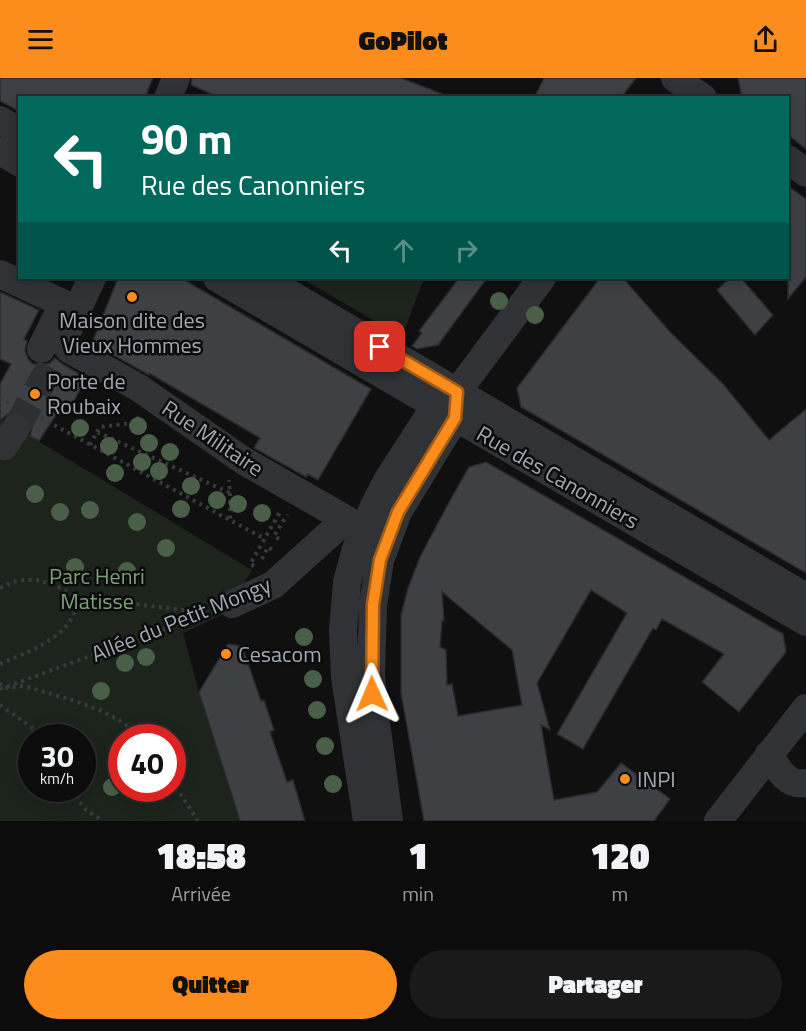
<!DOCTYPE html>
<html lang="fr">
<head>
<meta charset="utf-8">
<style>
	body { margin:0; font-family:"Titillium Web",sans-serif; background:#1a1a1b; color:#f1f3f6; height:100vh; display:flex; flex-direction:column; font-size:22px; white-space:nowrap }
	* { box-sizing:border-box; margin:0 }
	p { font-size:20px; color:#9a9b9d }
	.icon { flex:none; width:33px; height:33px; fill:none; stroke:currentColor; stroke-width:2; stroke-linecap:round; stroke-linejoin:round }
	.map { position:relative; height:743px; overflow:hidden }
	.panel { display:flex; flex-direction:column; background:#0c0c0d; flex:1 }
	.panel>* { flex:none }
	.hud { position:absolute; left:18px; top:18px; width:771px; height:183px; border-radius:0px; box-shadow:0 3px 15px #0003,0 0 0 2px #2c2c2e; background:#00695c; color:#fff; overflow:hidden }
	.speed { position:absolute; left:18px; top:646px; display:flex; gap:12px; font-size:30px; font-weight:700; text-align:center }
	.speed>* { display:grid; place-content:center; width:78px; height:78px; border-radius:50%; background:#0c0c0d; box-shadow:0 3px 15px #0003,0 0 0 2px #2c2c2e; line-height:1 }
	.speed small { font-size:15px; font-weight:400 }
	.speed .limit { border:9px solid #d22; background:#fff; color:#111 }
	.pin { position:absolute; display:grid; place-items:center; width:51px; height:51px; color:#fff; margin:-26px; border-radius:12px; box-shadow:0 3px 9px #0006 }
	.me { position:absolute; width:66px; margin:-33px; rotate:359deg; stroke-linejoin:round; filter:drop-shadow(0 0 4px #0008) }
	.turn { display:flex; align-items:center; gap:21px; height:126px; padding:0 24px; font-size:27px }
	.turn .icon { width:78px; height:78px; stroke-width:2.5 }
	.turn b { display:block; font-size:42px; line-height:51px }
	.lanes { display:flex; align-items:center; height:57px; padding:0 24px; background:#0003; justify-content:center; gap:30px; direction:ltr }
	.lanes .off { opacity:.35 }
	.eta { display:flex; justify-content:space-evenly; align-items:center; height:102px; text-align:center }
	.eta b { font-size:36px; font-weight:800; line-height:42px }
	.button { display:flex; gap:12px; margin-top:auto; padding:12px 24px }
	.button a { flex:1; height:69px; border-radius:36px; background:#fc8d1d; color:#111; font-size:24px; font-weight:800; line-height:69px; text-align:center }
	.button a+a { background:#1a1a1b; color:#f1f3f6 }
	header { display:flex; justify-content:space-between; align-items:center; height:78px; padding:0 24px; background:#fc8d1d; color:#111; font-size:27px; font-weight:800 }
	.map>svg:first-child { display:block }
	.green { fill:#1c241c; fill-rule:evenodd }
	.building { fill:#3e4044; stroke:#2a2a2d; stroke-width:1.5; fill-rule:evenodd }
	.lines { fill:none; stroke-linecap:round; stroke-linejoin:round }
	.minor-tunnel { stroke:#2d2f31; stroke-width:28; stroke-dasharray:28 14; stroke-linecap:butt }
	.path { stroke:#373a3d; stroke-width:4; stroke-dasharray:3 4.5; stroke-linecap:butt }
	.minor { stroke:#313236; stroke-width:28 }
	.tree { fill:#4a5f48 }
	.route-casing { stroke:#a45c13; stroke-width:15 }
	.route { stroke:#fc8d1d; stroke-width:10 }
	.poi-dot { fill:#fc8d1d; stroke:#0b0b0c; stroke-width:2 }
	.labels { text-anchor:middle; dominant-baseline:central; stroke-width:5; stroke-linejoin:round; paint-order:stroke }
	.poi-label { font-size:22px; fill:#a0a9b3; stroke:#0b0b0c; text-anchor:start }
	.street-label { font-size:22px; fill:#a0a9b3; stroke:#0b0b0c }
	.park-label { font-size:22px; fill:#7aa075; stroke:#0b0b0c }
</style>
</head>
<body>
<header><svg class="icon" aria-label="menu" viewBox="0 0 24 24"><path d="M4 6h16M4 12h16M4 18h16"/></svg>GoPilot<svg class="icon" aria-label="share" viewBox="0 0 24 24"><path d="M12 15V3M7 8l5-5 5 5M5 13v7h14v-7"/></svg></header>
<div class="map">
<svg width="806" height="743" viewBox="0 0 806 743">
	<rect width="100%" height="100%" fill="#101011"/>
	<path class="green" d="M301,200H424L402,259Z
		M0,340L252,492L226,535L183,555L199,614L240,743H0ZM32,660H82V711H32ZM122,660H172V711H122Z"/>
	<path class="building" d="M0,0H153L145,20H20V34L0,23Z
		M192,0H401L448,18V20H221L191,7Z
		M544,0H636L621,20H534Z
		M738,0H806V71L788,57V20H742Z
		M788,108L806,121V199L788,221Z
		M118,200H181L371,311L318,402L308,396L306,399L254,370L260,360L149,295V297L92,265Z
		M459,200H487L438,267L417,271L412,268L422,255L419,253Z
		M600,200H623L670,254L723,306L769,362L806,331V495L521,329L517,310Z
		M730,200H741L773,237L755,257L717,212Z
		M0,214L39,232L24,261L27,263L25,272L28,281L33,286L42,287L50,285L55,280L61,285L86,300L72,327L65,323L39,363L30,358L32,350L31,343L25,336L16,334L8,336L2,341L0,340V306L11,286L0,281Z
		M486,384L783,556L786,574L739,634L702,604L724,576L662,541L656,552L653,550L583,671L557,656L627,535L591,512L537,605L550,652L541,647L554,722L597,714L621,685L670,721L654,743H424L401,615V537L408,510L420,479L447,428L469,389ZM442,514L512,572L522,627L458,638L452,606L447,607L446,572L440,569L442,543H444Z
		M228,566L242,568L261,623L264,622L274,652L270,654L287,704L293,702L305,743H240L199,614Z"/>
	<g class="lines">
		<path class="minor-tunnel" d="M16,350L56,279"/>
		<path class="path" d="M0,319L10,325
			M41,340L265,461
			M97,354L100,349L133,345L139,339
			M90,367L97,354L230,415L229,402
			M230,415V441
			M279,461L274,458L287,437
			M262,481L268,469L272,472
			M254,488L250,486L280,434
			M0,510C29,494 51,504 77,519C79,556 28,574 0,586
			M77,519L207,535
			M0,605L4,610L24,608L72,622L102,633L124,645L140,660
			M0,611L211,534
			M0,627L47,660
			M82,685L89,689L82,706
			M172,703L198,743
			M81,711L77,720L86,732L103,743"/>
		<path class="minor" d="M675,0L703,20
			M168,20L176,0
			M0,42L20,54
			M0,73L20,85
			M788,81L806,95
			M0,196L77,232
			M92,200L65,258V266L69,271L139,310L244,383L363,451
			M217,200L806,544
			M263,200L806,519
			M41,271L61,230
			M0,365L4,368L16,350
			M232,526L273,507L345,442
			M769,676C778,691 787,709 806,705
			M367,743L345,599L343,552L347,504L356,471L374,428L388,401L441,319L449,317
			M389,743L375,637L371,597L373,527L380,482L398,434L455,340L457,314L542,200
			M718,743L806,630"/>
	</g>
	<g class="tree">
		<circle cx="499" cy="223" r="9"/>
		<circle cx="535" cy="237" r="9"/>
		<circle cx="138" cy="348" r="9"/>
		<circle cx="80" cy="350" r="9"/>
		<circle cx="149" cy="365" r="9"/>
		<circle cx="109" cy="368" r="9"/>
		<circle cx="170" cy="374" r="9"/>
		<circle cx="142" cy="384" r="9"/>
		<circle cx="159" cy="393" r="9"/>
		<circle cx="115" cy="395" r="9"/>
		<circle cx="191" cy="408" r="9"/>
		<circle cx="35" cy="416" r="9"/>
		<circle cx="217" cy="422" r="9"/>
		<circle cx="238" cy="426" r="9"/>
		<circle cx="181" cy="431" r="9"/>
		<circle cx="90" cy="432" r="9"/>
		<circle cx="60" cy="434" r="9"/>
		<circle cx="262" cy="435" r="9"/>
		<circle cx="137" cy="444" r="9"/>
		<circle cx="166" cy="470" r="9"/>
		<circle cx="75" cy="489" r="9"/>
		<circle cx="127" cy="493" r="9"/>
		<circle cx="304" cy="559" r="9"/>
		<circle cx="146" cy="579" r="9"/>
		<circle cx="125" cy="585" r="9"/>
		<circle cx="313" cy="601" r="9"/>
		<circle cx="101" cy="613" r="9"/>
		<circle cx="317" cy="632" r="9"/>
		<circle cx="325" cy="668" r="9"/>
		<circle cx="333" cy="706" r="9"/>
		<circle cx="112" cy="709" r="9"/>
	</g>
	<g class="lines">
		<g class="route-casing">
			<path id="route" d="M372,616L373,527L380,482L398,434L455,340L457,314L380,269"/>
		</g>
		<use href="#route" class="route"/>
	</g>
	<g class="poi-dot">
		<circle cx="132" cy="219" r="6"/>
		<circle cx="35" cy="316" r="6"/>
		<circle cx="226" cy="576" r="6"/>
		<circle cx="625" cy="701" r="6"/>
	</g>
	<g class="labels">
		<g class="poi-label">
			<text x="132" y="242" text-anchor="middle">Maison dite des<tspan x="132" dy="25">Vieux Hommes</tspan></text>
			<text x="47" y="303">Porte de<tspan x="47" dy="25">Roubaix</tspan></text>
			<text x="238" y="576">Cesacom</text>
			<text x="637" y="701">INPI</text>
		</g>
		<g class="street-label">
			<text transform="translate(213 360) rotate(34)">Rue Militaire</text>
			<text transform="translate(558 399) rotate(30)">Rue des Canonniers</text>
			<text transform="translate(181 541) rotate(-22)">Allée du Petit Mongy</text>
		</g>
		<g class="park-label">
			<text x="97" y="498">Parc Henri<tspan x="97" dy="25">Matisse</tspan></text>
		</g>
	</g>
</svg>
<div class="speed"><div>30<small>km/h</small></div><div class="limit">40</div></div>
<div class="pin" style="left:380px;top:269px;background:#d93025"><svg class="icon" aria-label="arrive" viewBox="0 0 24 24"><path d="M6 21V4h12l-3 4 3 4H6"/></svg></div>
<svg class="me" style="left:372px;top:616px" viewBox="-20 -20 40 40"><path d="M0-17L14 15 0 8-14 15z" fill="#fc8d1d" stroke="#fff" stroke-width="4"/></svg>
<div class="hud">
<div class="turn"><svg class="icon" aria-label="left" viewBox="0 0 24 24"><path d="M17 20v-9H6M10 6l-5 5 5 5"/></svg><div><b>90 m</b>Rue des Canonniers</div></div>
<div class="lanes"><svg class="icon" aria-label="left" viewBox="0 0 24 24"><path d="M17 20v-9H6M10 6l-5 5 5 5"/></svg><svg class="icon off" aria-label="ahead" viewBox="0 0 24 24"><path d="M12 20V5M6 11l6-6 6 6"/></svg><svg class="icon off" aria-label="right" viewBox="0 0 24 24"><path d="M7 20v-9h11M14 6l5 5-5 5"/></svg></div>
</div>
</div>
<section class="panel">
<div class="eta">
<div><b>18:58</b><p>Arrivée</p></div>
<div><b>1</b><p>min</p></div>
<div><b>120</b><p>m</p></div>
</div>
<div class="button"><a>Quitter</a><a>Partager</a></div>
</section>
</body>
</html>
